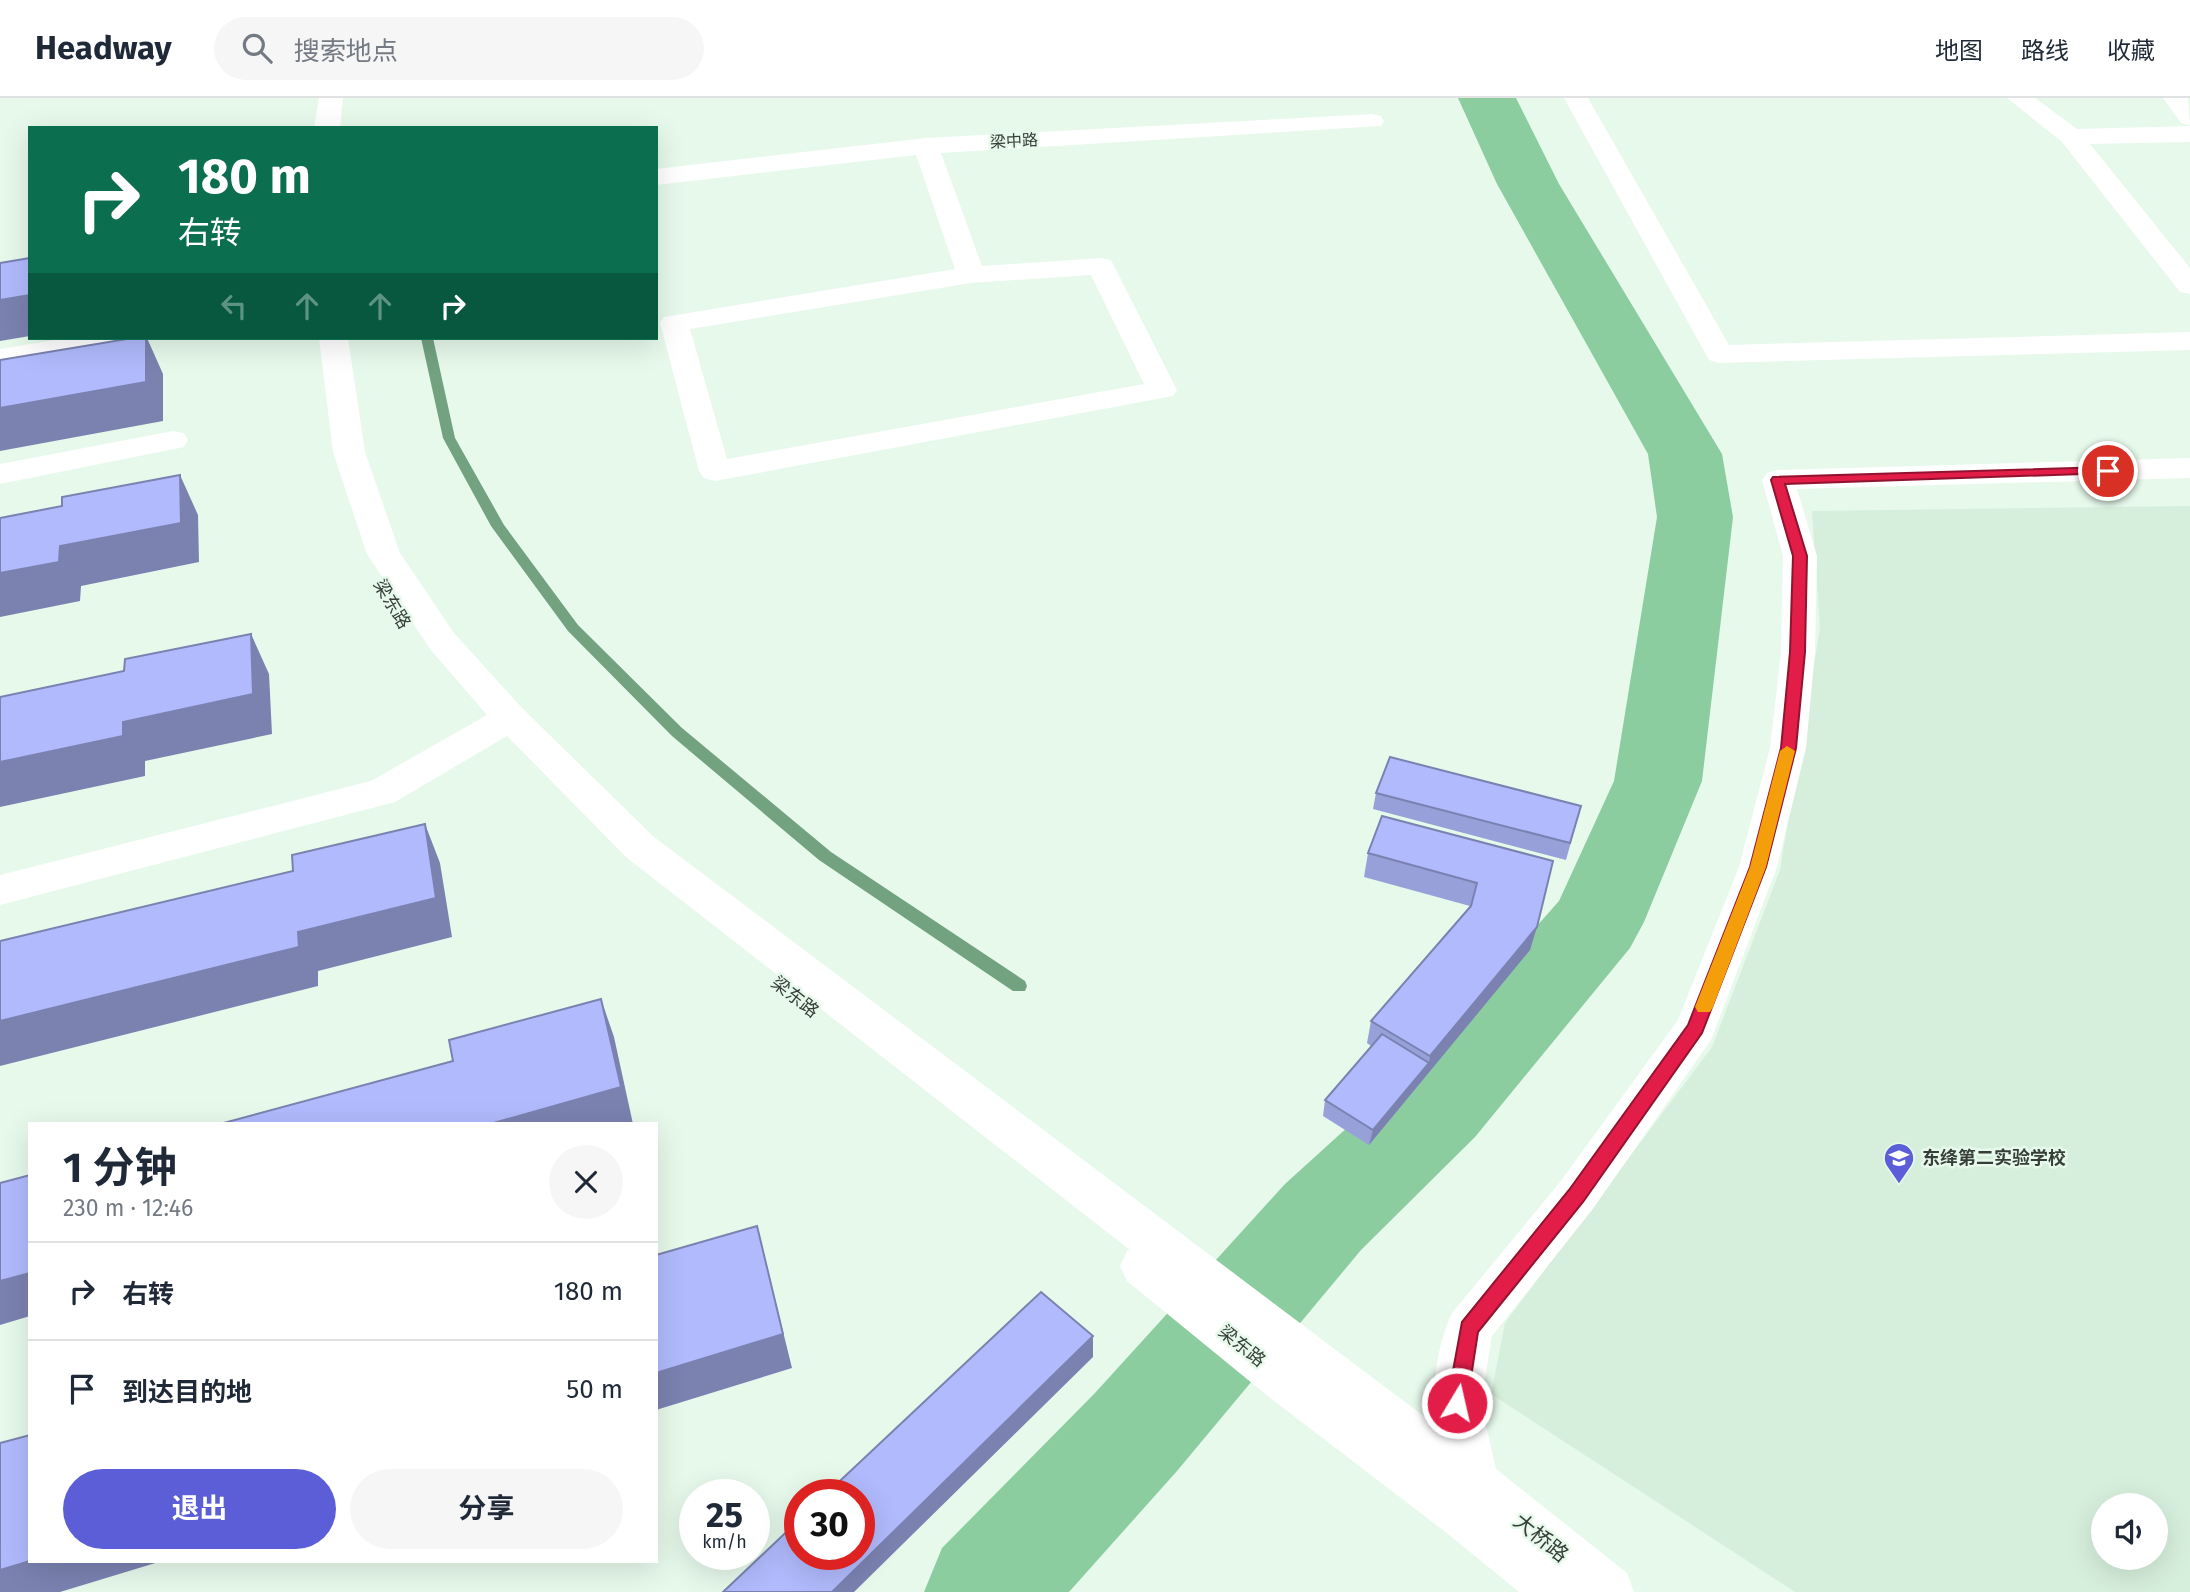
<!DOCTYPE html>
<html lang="zh">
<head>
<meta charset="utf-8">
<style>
	body { margin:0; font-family:"Fira Sans","Noto Sans SC",sans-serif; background:#f6f6f7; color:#1f2937; height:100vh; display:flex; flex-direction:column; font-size:26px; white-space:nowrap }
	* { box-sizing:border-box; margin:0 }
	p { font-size:23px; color:#747a83 }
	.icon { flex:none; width:38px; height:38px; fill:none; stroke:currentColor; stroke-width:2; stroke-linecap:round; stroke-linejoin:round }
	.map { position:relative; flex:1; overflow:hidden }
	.drawer { position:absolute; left:28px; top:1024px; width:630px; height:441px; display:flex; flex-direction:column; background:#fff; border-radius:0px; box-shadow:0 7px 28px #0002 }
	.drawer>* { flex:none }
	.banner { position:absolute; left:28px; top:28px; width:630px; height:214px; border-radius:0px; box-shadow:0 7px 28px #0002; background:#0b6e4f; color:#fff; overflow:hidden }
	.controls { position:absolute; left:2091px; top:1395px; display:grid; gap:14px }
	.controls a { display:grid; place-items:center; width:77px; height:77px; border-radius:50%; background:#fff; box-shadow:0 7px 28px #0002; font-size:35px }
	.speed { position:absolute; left:679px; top:1381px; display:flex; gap:14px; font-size:35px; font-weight:700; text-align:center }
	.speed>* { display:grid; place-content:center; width:91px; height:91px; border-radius:50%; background:#fff; box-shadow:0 7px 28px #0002; line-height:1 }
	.speed small { font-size:18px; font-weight:400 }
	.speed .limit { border:10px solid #d22; background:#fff; color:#111 }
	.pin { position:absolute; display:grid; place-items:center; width:60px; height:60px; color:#fff; margin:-30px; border:4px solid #fff; border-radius:50%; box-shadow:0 2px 7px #0007 }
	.me { position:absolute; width:77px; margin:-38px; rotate:9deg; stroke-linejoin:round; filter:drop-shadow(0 0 5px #0008) }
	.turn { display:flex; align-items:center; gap:24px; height:147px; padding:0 35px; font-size:32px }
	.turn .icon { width:91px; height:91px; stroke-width:2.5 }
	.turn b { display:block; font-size:49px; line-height:60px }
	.lanes { display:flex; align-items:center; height:66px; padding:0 35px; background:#0003; justify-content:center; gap:35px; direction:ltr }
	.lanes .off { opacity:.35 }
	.round { display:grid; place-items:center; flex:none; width:74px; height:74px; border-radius:37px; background:#f6f6f7 }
	.head { display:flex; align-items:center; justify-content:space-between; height:119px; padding:0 35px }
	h1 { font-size:42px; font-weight:700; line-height:52px }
	.button { display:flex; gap:14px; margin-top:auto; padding:14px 35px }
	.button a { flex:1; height:80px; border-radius:42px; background:#5b5ed6; color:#fff; font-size:28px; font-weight:700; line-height:80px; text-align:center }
	.button a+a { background:#f6f6f7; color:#1f2937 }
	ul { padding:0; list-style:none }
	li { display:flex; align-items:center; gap:21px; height:98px; padding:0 35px; border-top:2px solid #e0e1e3 }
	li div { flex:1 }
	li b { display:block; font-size:26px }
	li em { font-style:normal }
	header { display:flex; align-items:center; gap:42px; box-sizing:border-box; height:98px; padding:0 35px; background:#fff; border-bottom:2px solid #e0e1e3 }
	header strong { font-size:33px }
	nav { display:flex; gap:38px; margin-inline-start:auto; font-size:24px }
	.search { width:490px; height:63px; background:#f6f6f7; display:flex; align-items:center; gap:18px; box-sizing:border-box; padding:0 24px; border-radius:38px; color:#747a83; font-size:26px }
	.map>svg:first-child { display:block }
	.built { fill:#d6efdc; fill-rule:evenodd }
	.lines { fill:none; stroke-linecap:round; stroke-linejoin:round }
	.stream { fill:#72a280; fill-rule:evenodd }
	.river { fill:#8bcd9f; fill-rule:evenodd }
	.minor { fill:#fff; fill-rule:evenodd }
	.wall { fill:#97a0d9 }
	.shaded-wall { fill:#7b82b0 }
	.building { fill:#b0bafc; stroke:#7b82b0; stroke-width:2 }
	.route { fill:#e11d48; stroke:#92132f; stroke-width:2 }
	.slow { fill:#f59e0b }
	.labels { text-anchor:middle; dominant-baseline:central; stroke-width:5; stroke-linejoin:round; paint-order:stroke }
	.far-street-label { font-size:16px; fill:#373e39; stroke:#e6f9eb }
	.street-label { font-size:18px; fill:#373e39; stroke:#e6f9eb }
	.poi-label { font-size:18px; font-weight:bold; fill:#373e39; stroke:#e6f9eb; text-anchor:start }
	.near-street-label { font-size:21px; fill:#373e39; stroke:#e6f9eb }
</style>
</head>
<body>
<header>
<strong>Headway</strong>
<div class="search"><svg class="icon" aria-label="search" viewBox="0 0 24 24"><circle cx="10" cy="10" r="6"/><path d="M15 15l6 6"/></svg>搜索地点</div>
<nav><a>地图</a><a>路线</a><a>收藏</a></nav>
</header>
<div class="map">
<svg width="2190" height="1494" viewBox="0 0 2190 1494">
	<rect width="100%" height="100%" fill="#e6f9eb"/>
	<path class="built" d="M2190,408V1494H1795L1491,1296L1505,1225L1712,949L1780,772L1820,530L1812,413ZM2104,1407H2156V1460H2104Z"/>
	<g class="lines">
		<path class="stream" d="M421,240H433L455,340L504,427L578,527L682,630L831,754L1025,883L1027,888L1025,893H1013L819,762L672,638L568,533L491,428L443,340Z"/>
		<path class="river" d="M1458,0H1516L1559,86L1722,356L1733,419L1702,683L1644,824L1630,850L1475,1039L1361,1152L1177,1373L1069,1494H924L942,1450L1095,1295L1285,1086L1403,979L1559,803L1614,683L1657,419L1648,356L1497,86Z"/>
		<path class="minor" d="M319,0H343L340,30H314Z
			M1564,0H1588L1729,247L2190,234V252L1719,265L1709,262Z
			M2007,0H2035L2077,31L2190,28V44L2090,46L2190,170V196L2180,194L2062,44Z
			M2163,0H2188L2190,27L2181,25Z
			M1372,16L1381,18L1384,23L1381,28L941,55L982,168L1101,160L1111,162L1177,292L1173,298L715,383L704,380L699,373L660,225L664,219L955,171L916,57L656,87V71L926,40ZM1091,177L1144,286L727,361L690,231L971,185Z
			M67,240H131L126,246L116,249L0,269V251Z
			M319,240H348L365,354L400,455L454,535L523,611L654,739L1437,1328C1430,1293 1437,1247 1452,1215L1560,1084L1678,922L1739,769L1770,650L1781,554L1783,458L1762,382L1767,375L1778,372L2190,360V380L1797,391L1817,458L1815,554L1806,650L1777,769L1711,942L1592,1112L1492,1238L1481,1305L1496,1371L1627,1475L1634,1494H1519L1448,1436L1269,1299L1127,1183L1120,1168L1127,1153L1130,1152L626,759L507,638L395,704L0,807V777L371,683L487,617L430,551L367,456L333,354Z
			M173,333L184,335L188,342L184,349L0,386V366Z"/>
	</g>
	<path class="wall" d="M1376,695L1581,708L1566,762L1373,711Z
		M1368,755L1553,763L1530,852L1369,1047L1323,1018L1325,1002L1371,948L1367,945L1371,923L1470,808L1364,779Z"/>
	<path class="shaded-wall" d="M30,197V238L0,243V202Z
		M146,240H147L163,276V323L0,353V310Z
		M180,377L198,417L199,464L81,488L80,503L0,519V475Z
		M251,536L269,576L272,636L145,663V678L0,709V664Z
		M425,726L440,765L452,839L318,873V888L0,968V923L298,834Z
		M1537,829L1530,852L1369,1047L1373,1032L1429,965L1430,958Z
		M601,901L614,939L633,1026H490Z
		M757,1128L792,1270L656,1312V1275Z
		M30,1175V1218L0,1227V1183Z
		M1093,1238V1259L854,1494H832Z
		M30,1463H162L60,1494H0V1472Z"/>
	<path class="building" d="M30,160V197L0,202V165Z
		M133,240H146V284L0,310V262Z
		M180,377L181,425L60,448L59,464L0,475V420L62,408V399Z
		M251,536L253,596L123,624V638L0,664V599L124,573L125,561Z
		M1390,659L1581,708L1570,745L1376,695Z
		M1382,718L1553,763L1537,829L1430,958L1371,923L1471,808L1477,785L1368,755Z
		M425,726L436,800L298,834L299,849L0,923V843L293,773L292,757Z
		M601,901L621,989L490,1026H220L453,963L449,942Z
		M1382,936L1429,965L1373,1032L1325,1002Z
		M30,1077V1175L0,1183V1085Z
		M757,1128L783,1236L656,1275V1157Z
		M1041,1194L1093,1238L832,1494H723L800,1421V1456H859V1396H826Z
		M30,1337V1463L0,1472V1345Z"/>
	<path class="route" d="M2108,369L2114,373L2112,375L1785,386L1807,458L1805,554L1796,650L1766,769L1702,935L1583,1104L1478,1234L1467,1305L1464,1311L1457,1314L1450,1311L1447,1305L1462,1224L1569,1092L1688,927L1750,769L1781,650L1790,554L1793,458L1771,382L1773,379Z"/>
	<path class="slow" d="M1787,648L1795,653L1766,769L1713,909L1710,914H1698L1695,909L1750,769L1780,653Z"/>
	<defs>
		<g id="school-pin" transform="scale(1.575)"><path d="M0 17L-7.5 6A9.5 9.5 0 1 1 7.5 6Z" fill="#5b5ed6" stroke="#e6f9eb"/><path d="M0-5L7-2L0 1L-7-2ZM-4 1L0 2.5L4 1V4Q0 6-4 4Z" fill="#fff"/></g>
	</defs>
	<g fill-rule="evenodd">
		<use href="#school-pin" x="1899" y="1060"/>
	</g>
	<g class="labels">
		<g class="far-street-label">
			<text transform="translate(1014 43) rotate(-3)">梁中路</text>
		</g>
		<g class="street-label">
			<text transform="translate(392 506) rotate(59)">梁东路</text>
			<text transform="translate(795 899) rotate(38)">梁东路</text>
			<text transform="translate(1242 1248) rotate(39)">梁东路</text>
		</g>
		<g class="poi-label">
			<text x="1922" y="1060">东绛第二实验学校</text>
		</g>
		<g class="near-street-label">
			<text transform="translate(1541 1440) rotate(39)">大桥路</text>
		</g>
	</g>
</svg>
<div class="controls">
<a><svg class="icon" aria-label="sound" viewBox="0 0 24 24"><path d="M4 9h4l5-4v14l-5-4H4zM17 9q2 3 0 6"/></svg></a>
</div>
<div class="speed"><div>25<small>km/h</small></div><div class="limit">30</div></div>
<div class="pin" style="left:2108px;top:373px;background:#d93025"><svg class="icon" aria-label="arrive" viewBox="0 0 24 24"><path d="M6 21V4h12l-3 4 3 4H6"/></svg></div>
<svg class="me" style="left:1457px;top:1305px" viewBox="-20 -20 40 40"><circle r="17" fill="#e11d48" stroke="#fff" stroke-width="3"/><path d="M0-11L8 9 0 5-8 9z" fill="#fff"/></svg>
<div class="banner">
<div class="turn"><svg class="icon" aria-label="right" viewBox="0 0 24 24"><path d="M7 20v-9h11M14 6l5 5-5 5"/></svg><div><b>180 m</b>右转</div></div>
<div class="lanes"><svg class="icon off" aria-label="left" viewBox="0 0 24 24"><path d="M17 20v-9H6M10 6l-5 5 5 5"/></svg><svg class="icon off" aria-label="ahead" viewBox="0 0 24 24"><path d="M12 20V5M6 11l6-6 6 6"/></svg><svg class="icon off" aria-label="ahead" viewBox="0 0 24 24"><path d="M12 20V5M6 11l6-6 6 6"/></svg><svg class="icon" aria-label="right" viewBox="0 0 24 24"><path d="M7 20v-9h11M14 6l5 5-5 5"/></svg></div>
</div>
<section class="drawer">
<div class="head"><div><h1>1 分钟</h1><p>230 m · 12:46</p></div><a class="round"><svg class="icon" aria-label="close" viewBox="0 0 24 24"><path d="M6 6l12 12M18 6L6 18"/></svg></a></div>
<ul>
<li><svg class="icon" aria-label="right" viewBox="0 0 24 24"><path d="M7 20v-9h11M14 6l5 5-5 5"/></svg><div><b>右转</b></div><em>180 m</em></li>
<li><svg class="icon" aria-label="arrive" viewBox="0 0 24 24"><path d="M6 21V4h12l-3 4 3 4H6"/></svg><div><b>到达目的地</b></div><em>50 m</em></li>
</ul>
<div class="button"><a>退出</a><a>分享</a></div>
</section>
</div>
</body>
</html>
